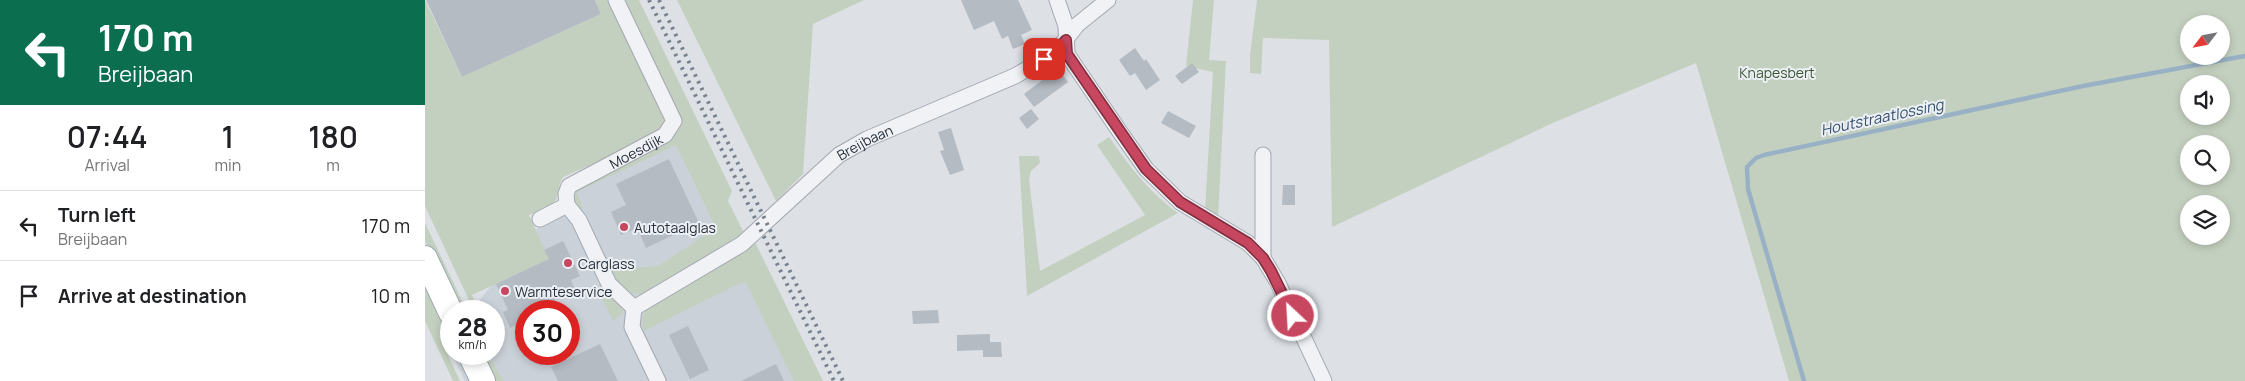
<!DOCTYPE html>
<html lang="en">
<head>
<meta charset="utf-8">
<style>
	body { margin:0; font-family:Manrope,sans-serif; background:#f6f6f6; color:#202124; height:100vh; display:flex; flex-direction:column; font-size:19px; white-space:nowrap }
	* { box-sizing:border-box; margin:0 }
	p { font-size:16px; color:#757577 }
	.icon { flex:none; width:28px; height:28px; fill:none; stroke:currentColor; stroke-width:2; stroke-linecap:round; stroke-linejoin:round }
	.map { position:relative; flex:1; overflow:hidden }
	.details { display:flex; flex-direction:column; background:#fff; width:425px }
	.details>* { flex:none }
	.top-card { background:#0b6e4f; color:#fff; overflow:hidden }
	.needle { width:32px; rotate:238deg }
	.buttons { position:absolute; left:1755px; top:15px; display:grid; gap:10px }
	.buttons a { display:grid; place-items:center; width:50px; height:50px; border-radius:50%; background:#fff; box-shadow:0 2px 8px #0003; font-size:25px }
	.speed { position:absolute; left:15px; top:300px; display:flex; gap:10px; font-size:25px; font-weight:700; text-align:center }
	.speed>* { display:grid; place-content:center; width:65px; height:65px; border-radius:50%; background:#fff; box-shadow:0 2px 8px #0003; line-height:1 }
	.speed small { font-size:12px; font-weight:400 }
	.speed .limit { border:8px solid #d22; background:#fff; color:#111 }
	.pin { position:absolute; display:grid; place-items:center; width:42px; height:42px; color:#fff; margin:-21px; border-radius:10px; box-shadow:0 2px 8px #0006 }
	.me { position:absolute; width:55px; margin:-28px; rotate:335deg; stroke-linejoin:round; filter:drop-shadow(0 0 4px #0008) }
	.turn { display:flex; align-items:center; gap:18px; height:105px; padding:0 15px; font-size:22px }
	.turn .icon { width:65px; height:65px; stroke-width:2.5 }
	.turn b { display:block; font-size:35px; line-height:42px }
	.eta { display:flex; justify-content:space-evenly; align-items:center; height:85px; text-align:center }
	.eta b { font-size:30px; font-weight:600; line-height:35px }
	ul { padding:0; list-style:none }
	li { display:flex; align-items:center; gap:15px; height:70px; padding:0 15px; border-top:1px solid #e0e0e0 }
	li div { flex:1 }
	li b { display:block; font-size:19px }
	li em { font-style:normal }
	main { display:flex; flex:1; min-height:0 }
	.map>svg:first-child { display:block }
	.built { fill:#cbd1d8; fill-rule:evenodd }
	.green { fill:#c4d0bf; fill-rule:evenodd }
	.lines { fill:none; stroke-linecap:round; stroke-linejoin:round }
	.stream { stroke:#99b1c5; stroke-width:4.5 }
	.building { fill:#b5bbc3 }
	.minor-casing { stroke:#a3a8b0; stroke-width:17 }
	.primary-casing { stroke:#9da6b2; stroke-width:26 }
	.minor { stroke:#f0f2f5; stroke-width:15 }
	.primary { stroke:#fff; stroke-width:24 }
	.rail { stroke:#78828f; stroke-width:4; stroke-dasharray:2.5 5; stroke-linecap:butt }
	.route-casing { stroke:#812e3e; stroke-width:12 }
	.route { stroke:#c74660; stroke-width:9 }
	.poi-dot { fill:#c74660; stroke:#ecf0f4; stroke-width:2 }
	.labels { text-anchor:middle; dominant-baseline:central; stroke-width:4; stroke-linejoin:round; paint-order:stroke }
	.park-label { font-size:14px; fill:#3d5735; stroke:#ecf0f4 }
	.street-label { font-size:14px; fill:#27303c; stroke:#ecf0f4 }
	.poi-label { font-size:14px; fill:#27303c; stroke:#ecf0f4; text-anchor:start }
	.water-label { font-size:15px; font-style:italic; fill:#34506e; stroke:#ecf0f4 }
</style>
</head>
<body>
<main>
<section class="details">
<div class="top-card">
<div class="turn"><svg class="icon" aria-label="left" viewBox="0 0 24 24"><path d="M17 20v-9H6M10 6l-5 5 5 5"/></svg><div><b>170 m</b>Breijbaan</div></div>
</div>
<div class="eta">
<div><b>07:44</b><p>Arrival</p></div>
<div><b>1</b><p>min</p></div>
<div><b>180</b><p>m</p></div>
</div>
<ul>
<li><svg class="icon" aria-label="left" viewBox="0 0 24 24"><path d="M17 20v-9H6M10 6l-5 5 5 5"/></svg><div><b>Turn left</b><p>Breijbaan</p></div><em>170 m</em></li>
<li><svg class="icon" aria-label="arrive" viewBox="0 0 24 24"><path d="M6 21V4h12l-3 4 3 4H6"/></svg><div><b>Arrive at destination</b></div><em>10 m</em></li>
</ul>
</section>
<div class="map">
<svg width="1820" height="381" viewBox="0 0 1820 381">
	<rect width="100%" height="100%" fill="#dde1e6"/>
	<path class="built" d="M234,76L379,381H40L27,354H69V311H46ZM101,311H144V354H101Z"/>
	<path class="green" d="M0,0L37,77L176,14L170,0H186L239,113L238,126L233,135L138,177C134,184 134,189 132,197C129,207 113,211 104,215L124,259L47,295L54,311H49L0,206Z
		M196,0H214L307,191L303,201L320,235L223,293C204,298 194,285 186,270L233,266L291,228L251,145L152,192L158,208L153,210L146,203L150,187L240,145L247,137Z
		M252,0H439L388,24L378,174L351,201Z
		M768,0H789L784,60L801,61L793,219L780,211L788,72L761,66Z
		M832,0H1820V381H1364L1271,63L1130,122L907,227L904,40L838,38L836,74L825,73V55ZM1764,24H1796V56H1764ZM1764,84H1796V116H1764ZM1764,144H1796V176H1764ZM1764,204H1796V236H1764Z
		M684,137C704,166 725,193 753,213L602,296L594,156H614L615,163L606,171L604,179L615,271L720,215L672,145Z
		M0,223L42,311H33L0,241Z
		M330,242L398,381H369L320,281L219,331C216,322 216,317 221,309L270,281Z
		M0,276L24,327L14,336L35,381H28L0,321Z
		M186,295C193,299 197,304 198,313L188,321L176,297Z
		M53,354H62L79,381H66Z"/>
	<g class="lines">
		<path class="stream" d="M1379,381L1323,189L1322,167L1331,158L1339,155L1658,86L1820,56"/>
	</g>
	<path class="building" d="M1,0H170L176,14L37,77Z
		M536,0H593L607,30L596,35L600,44L588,49L583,36L577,39L569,21L549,30Z
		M710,48L719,61L721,59L735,80L721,90L710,73L705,76L694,60Z
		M767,63L774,72L757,84L750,76Z
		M633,68L643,82L609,107L599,94Z
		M606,109L614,119L602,129L594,118Z
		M743,111L771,126L764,138L736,123Z
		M526,128L539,170L525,175L515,151L519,150L513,132Z
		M244,159L274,223L221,248L212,228L196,235L186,212L201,205L191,184Z
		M858,185H870V205H857Z
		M138,241L155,276L146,280L150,290L105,311H101L98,315L100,320L85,328L78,312L83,310L71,284L124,259L119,250Z
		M513,310L514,323L488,324L487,311Z
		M263,326L284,370L265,379L244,335Z
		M565,334V342H576L577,357H558V350L532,351V335Z
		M175,344L193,381H133L126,367Z
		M351,364L359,381H316Z"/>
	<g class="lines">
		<g class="minor-casing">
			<g id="minor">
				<path d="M632,0L641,26L642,54L695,132L721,169L755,202L823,243L838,258L853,283L899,381"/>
				<path id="s1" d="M142,205L141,194L144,186L240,135L249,121L191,0"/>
				<path d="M115,219L142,205L154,220L184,284L209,308L207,327L233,381"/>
				<path d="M838,258V155"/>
				<path id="s2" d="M209,308L317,244L414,155L442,139L590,76L630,53L652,25L683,0"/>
			</g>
		</g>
		<g class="primary-casing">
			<path id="primary" d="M0,258L26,313
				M45,354L58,381"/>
		</g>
		<use href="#minor" class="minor"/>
		<use href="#primary" class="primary"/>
		<path class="rail" d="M224,0L409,381
			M234,0L418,381"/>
	</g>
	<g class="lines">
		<g class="route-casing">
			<path id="route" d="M619,59L630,53L641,40L642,54L721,169L755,202L823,243L838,258L846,271L868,316"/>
		</g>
		<use href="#route" class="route"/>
	</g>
	<g class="poi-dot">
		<circle cx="199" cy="227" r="5"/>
		<circle cx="143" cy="263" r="5"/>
		<circle cx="80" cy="291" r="5"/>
	</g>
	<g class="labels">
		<g class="park-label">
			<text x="1352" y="72">Knapesbert</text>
		</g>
		<g class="street-label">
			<text stroke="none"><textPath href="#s2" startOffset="286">Breijbaan</textPath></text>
			<text stroke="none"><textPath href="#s1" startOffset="95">Moesdijk</textPath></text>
		</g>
		<g class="poi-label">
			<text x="209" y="227">Autotaalglas</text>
			<text x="153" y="263">Carglass</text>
			<text x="90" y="291">Warmteservice</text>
		</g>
		<g class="water-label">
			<text transform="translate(1457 117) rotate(-12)">Houtstraatlossing</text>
		</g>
	</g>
</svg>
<div class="buttons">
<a><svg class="needle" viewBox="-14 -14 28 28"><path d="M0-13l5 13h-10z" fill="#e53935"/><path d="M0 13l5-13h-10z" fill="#757577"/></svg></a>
<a><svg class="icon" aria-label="sound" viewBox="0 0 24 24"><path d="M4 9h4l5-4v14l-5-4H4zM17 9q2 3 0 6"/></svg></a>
<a><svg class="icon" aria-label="search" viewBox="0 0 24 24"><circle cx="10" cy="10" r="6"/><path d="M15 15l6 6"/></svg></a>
<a><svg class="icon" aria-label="layers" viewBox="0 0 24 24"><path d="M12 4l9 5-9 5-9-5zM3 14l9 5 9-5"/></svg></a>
</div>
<div class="speed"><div>28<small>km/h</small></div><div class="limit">30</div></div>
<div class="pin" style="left:619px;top:59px;background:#d93025"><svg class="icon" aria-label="arrive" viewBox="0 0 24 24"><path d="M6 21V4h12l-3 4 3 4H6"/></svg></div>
<svg class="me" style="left:868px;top:316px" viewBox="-20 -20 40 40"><circle r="17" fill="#c74660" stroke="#fff" stroke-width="3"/><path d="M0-11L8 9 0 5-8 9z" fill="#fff"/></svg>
</div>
</main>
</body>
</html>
